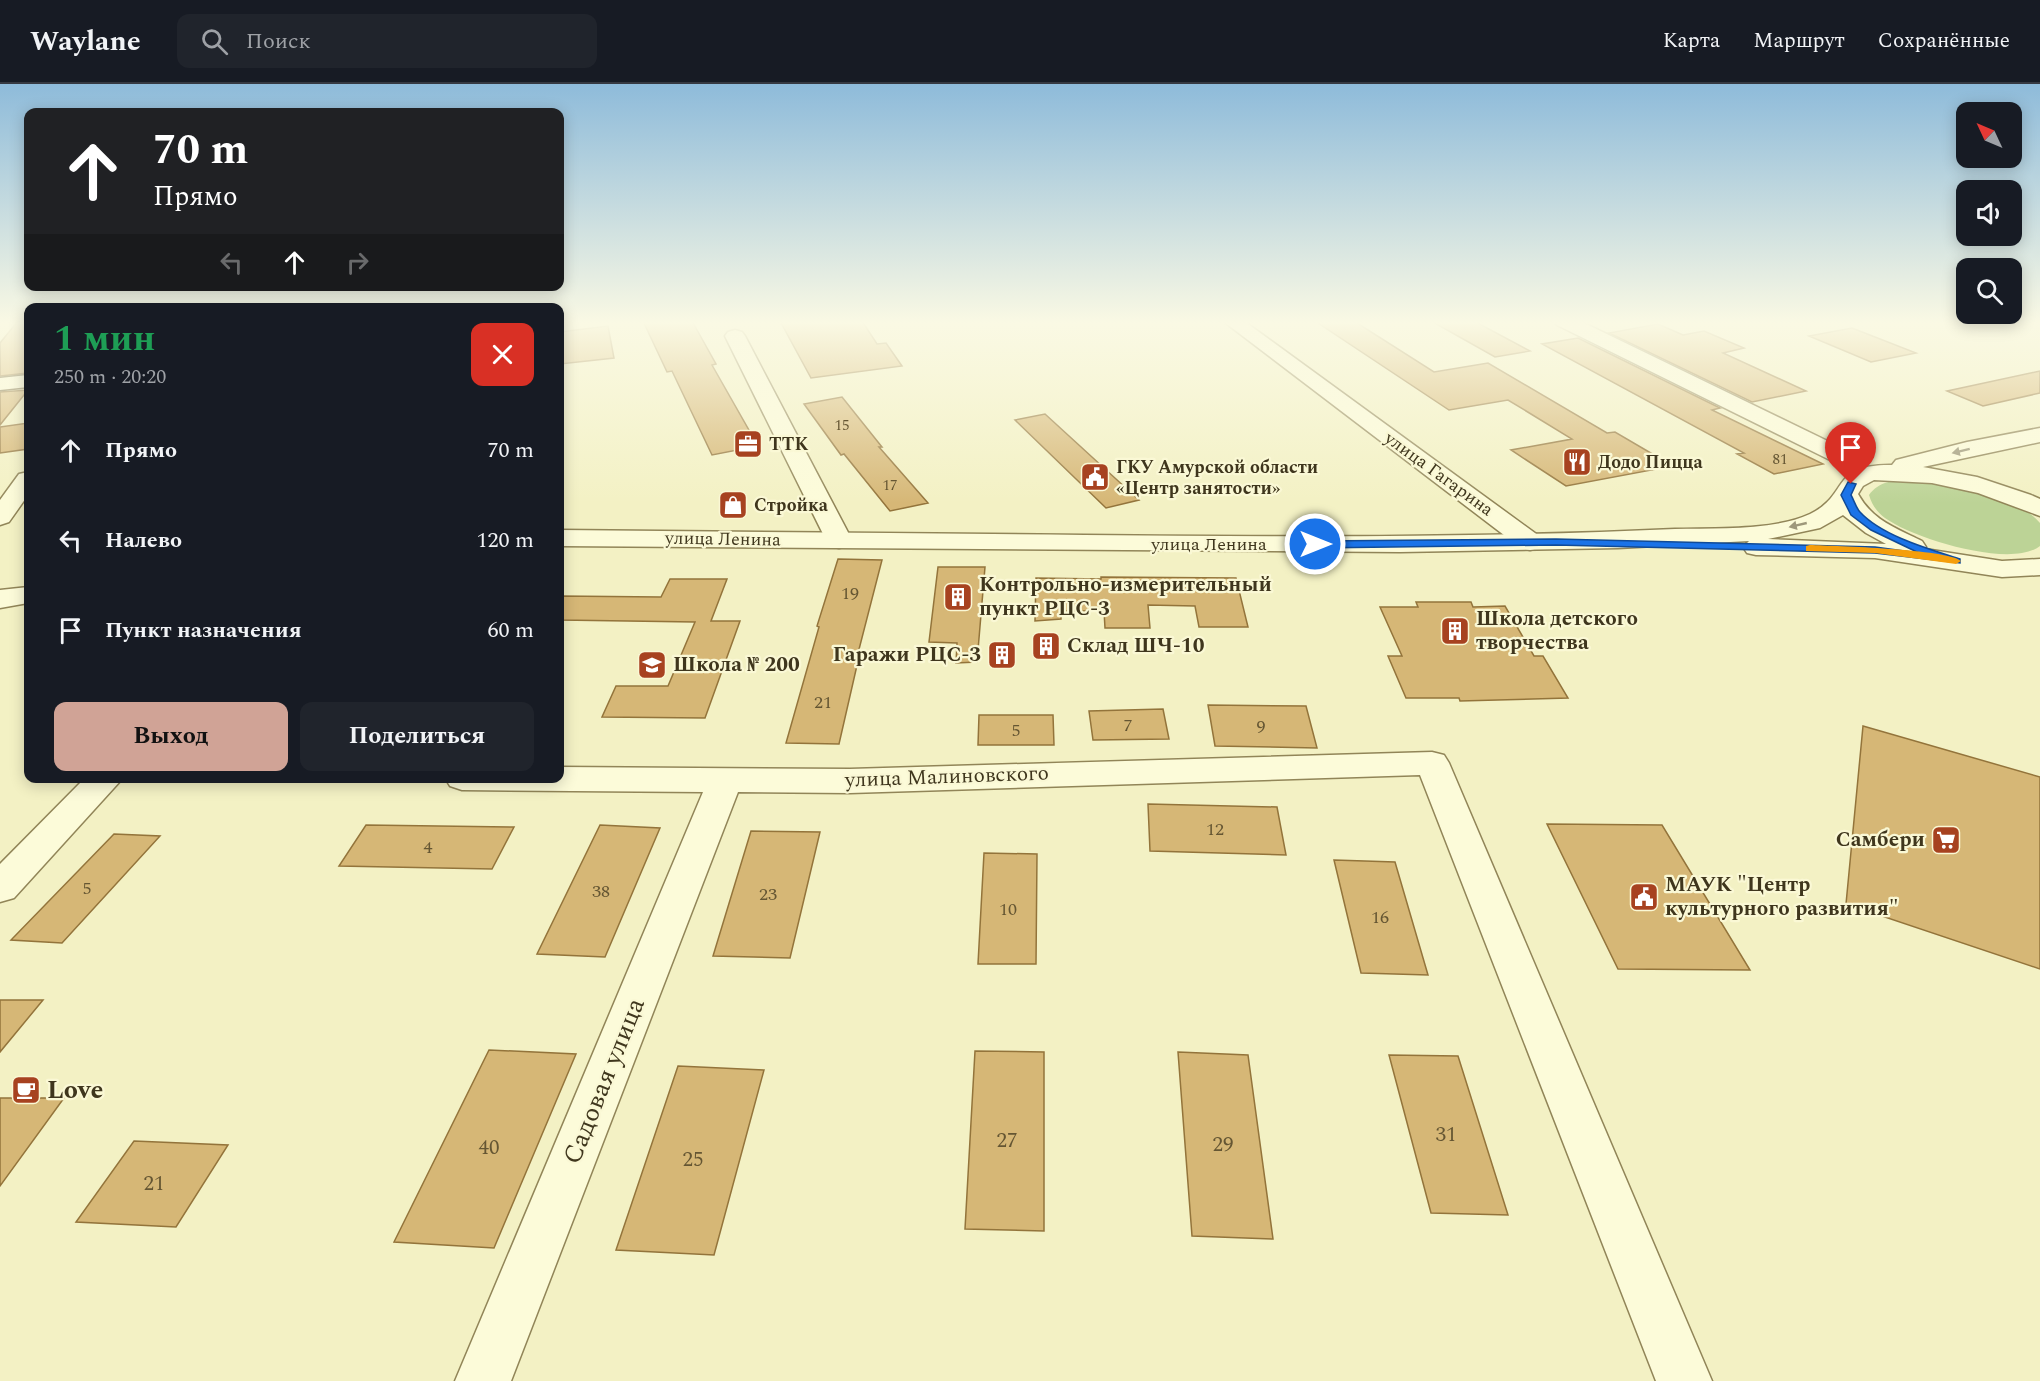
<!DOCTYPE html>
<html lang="ru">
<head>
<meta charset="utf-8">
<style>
	body { margin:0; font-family:Spectral,serif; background:#20242c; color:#f1f3f6; height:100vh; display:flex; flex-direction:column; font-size:22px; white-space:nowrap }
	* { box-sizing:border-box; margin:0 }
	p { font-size:20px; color:#9ea1a6 }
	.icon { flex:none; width:33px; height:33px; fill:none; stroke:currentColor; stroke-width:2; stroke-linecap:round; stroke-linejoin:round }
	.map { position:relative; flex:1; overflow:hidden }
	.side { position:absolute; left:24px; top:219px; width:540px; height:480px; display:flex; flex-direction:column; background:#171b24; border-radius:12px; box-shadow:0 3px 15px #0003 }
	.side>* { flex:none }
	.banner { position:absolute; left:24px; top:24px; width:540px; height:183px; border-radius:12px; box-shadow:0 3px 15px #0003; background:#202124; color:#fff; overflow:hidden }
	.needle { width:39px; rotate:314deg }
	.fabs { position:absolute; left:1956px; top:18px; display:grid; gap:12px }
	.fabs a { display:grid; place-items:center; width:66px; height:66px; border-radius:12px; background:#171b24; box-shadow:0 3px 15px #0003; font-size:30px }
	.pin { position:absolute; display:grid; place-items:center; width:51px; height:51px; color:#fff; margin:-62px -26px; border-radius:50% 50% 50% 0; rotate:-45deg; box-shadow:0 0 6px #0007 }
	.pin .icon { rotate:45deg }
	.me { position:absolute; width:66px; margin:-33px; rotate:90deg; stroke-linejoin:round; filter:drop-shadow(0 0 4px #0008) }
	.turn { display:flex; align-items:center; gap:21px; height:126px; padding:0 30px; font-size:27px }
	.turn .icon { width:78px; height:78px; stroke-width:2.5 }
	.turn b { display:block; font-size:42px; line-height:51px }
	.lanes { display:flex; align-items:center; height:57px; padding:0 30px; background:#0003; justify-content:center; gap:30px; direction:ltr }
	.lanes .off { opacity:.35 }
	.round { display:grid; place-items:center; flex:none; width:63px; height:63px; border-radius:12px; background:#20242c }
	.headline { display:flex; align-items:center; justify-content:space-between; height:102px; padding:0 30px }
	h1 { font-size:36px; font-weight:700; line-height:45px; color:#1e9e55 }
	.cta { display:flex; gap:12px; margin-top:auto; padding:12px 30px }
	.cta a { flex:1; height:69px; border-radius:12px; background:#d0a396; color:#111; font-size:24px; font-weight:700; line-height:69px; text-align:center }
	.cta a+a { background:#20242c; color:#f1f3f6 }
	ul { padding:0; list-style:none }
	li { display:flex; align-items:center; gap:18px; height:90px; padding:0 30px }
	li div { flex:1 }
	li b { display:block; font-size:22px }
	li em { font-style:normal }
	header { display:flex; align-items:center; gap:36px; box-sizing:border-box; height:84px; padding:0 30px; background:#171b24; border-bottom:2px solid #363941 }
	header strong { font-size:28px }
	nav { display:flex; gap:33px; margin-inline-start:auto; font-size:21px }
	.search { width:420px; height:54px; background:#20242c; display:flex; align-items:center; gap:15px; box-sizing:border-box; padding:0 21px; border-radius:12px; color:#9ea1a6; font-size:22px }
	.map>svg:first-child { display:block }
	.green { fill:#bcd396 }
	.building { fill:#d6b776; stroke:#93743b; stroke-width:1.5 }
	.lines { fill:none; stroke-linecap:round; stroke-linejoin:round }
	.minor-casing { stroke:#918558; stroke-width:3 }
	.tertiary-casing { stroke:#918558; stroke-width:3 }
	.secondary-casing { stroke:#73653b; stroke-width:3 }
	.minor { fill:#fcfbd9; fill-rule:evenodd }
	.tertiary { fill:#fcfbd9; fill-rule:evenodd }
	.secondary { fill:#fcfbd9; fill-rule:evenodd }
	.oneway { fill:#9e987b }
	.route { fill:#1a73e8; stroke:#114b97; stroke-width:1.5 }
	.slow { fill:#f59e0b }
	.labels { text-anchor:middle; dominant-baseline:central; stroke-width:4.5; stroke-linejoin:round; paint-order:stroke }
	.far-number-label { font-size:15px; fill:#655633 }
	.far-poi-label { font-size:18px; font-weight:bold; fill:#3f361d; stroke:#faf8d5; text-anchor:start }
	.far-street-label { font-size:18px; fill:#3f361d; stroke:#faf8d5 }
	.number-label { font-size:18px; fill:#655633 }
	.poi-label { font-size:21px; font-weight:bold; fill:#3f361d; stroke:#faf8d5; text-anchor:start }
	.street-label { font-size:21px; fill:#3f361d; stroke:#faf8d5 }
	.near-number-label { font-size:21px; fill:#655633 }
	.near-street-label { font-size:26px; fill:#3f361d; stroke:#faf8d5 }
	.near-poi-label { font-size:26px; font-weight:bold; fill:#3f361d; stroke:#faf8d5; text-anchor:start }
</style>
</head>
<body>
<header>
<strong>Waylane</strong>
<div class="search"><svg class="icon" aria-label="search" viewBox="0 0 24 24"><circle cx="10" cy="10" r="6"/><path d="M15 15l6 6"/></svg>Поиск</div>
<nav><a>Карта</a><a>Маршрут</a><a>Сохранённые</a></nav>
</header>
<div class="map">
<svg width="2040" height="1297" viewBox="0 0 2040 1297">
	<rect width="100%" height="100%" fill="#f3f1c4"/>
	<path class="green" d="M1909,395C1948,400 2013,408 2040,439V462C2011,485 1912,454 1885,434C1877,428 1872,421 1869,411C1879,397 1893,397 1909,395Z"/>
	<path class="building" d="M18,237H28V289L0,292V259Z
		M643,237H692L716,280L712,281L758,362L712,371L672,287L667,288Z
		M780,237H862L877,260L886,259L902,282L811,294Z
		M1315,237H1354L1434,288L1488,279L1607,349L1615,348L1673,382L1566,402L1511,366L1572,355L1508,316L1449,326Z
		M1431,237H1474L1530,267L1495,273Z
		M1658,240L1683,251L1704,247L1744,264L1723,269L1806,307L1752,318L1609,249Z
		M608,242L614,274L560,280V248Z
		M1852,244L1916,269L1871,278L1809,252Z
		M1578,254L1720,324L1712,326L1823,380L1774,390L1737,370L1744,369L1542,260Z
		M2040,287V309L1983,322L1947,307Z
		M28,306L0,341V308Z
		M842,313L882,363H879L928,419L890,427L844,370L841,371L804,320Z
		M1045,330L1139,416L1106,424L1015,336Z
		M28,339V365L0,369V343Z
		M838,475L882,476L856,577H858L839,660L786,659L819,543L817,542Z
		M938,483H985L977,578L956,579L957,559L929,558Z
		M1101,493L1236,494L1248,543H1199L1195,522L1148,521L1150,544H1105L1104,527H1061V535L1035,537L1036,494L1101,495Z
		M670,495H727L711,537H740L705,634L602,633L616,602H668L695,538L560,536V512L661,513Z
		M1416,518H1471L1473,523L1505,522L1534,572H1543L1568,614L1460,617L1459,614H1406L1388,572H1402L1380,523H1418Z
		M1208,621L1306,622L1317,664L1215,662Z
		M1163,625L1169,655L1093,656L1089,627Z
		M979,631H1053L1054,661H978Z
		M1863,642L2040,693V885L1846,820Z
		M1148,720L1277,723L1286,771L1150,767Z
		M1547,740L1662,741L1750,886L1618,885Z
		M366,741L514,743L492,785L339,782Z
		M600,741L660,744L605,873L537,870Z
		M751,747L820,748L790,874L713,872Z
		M114,750L160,752L62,859L11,856Z
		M984,769L1037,770L1036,880H978Z
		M1334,776L1395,778L1428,891L1361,889Z
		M0,916H43L0,968Z
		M489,966L576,970L494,1164L394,1158Z
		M975,967L1044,968V1147L965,1145Z
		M1178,968L1248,971L1273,1155L1192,1152Z
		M1389,971L1458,972L1508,1131L1431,1129Z
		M678,982L764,986L714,1171L616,1166Z
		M0,1014H64L0,1102Z
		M134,1057L228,1061L176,1143L76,1138Z"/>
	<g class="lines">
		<g class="minor-casing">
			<path id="minor" d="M1223,237H1244L1539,452L1543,458L1539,464L1530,466L1521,464Z
				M1555,237H1580L1844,365L1848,370L1844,375L1836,377L1828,375L1557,241Z
				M735,246L742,248L745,252L852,456L848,462L839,464L830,462L826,456L725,252L728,248Z
				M28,388V411L9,438L0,441V416L19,390Z
				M1432,668L1444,671L1449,679L1712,1297H1656L1420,691L850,709L738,708L511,1297H455L703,708L462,706L450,702L445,694H560V683L850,685Z
				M85,694H123L14,814L0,818V780Z"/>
		</g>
		<g class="tertiary-casing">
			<path id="tertiary" d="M2040,344V358L1923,383L1977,393L2031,411L2040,415V432L1978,409L1932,399L1874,396L1863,402L1858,410C1873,437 1896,444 1922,457L1926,463L1925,465L2002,477L2040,475V491L2002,493L1875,474L1756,471L1747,469L1743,463L1749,457L1618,464L1400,468L560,462V446C735,448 909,449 1084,451C1281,453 1478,454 1675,445C1716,444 1773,447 1810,430C1850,411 1829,380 1892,381L1896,376L1967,358ZM1843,431L1866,449L1886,460L1768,455L1820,444Z
				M28,503V519L0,524V506Z"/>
		</g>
		<g class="secondary-casing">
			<path id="secondary" d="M28,291V303L0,306V294Z"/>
		</g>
		<use href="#minor" class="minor"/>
		<use href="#tertiary" class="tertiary"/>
		<use href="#secondary" class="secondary"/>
	</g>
	<defs><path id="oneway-solid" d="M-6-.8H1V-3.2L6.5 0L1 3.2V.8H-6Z" transform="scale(1.5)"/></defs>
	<g class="oneway">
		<use href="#oneway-solid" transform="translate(1961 367) rotate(166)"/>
		<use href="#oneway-solid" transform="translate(1798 441) rotate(167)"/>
	</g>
	<linearGradient id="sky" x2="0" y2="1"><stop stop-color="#8ebbda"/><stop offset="0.57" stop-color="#faf9e4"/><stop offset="1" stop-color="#faf9e4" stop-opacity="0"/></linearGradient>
	<rect width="2040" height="419" fill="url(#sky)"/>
	<path class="route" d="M1848,398L1856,400L1851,411C1854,416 1856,424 1860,428C1882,452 1929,465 1960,475V479L1875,469L1556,461L1315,464L1310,460L1315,457L1556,455L1875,463L1919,469L1871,446L1851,431L1841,411Z"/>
	<path class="slow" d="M1810,461C1835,462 1947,465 1961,477L1956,480L1875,469L1806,467V462Z"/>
	<defs>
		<g id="office-square" transform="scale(1.5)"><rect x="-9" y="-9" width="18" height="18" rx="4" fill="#a74220" stroke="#faf8d5"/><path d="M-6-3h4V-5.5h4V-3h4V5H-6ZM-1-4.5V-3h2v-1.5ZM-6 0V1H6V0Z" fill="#fff"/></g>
		<g id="restaurant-square" transform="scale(1.5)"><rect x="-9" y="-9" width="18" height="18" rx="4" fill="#a74220" stroke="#faf8d5"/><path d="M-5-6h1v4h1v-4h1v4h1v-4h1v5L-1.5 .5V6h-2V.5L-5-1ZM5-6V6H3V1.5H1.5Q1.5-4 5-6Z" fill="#fff"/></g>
		<g id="civic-square" transform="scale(1.5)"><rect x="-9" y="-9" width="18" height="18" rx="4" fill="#a74220" stroke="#faf8d5"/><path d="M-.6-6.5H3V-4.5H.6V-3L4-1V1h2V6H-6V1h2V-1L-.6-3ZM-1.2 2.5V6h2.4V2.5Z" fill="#fff"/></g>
		<g id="shop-square" transform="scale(1.5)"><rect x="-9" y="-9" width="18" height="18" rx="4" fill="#a74220" stroke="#faf8d5"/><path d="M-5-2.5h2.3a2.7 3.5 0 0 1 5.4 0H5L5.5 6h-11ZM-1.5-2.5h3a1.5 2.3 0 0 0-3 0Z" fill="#fff"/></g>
		<g id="building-square" transform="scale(1.5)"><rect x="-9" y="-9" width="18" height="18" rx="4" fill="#a74220" stroke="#faf8d5"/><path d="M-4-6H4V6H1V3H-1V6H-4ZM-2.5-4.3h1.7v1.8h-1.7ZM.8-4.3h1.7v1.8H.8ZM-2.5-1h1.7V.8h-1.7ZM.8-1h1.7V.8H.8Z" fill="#fff"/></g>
		<g id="school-square" transform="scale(1.5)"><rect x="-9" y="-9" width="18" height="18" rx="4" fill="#a74220" stroke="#faf8d5"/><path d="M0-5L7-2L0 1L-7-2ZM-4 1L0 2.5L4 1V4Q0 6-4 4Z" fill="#fff"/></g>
		<g id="supermarket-square" transform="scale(1.5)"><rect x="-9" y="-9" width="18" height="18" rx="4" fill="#a74220" stroke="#faf8d5"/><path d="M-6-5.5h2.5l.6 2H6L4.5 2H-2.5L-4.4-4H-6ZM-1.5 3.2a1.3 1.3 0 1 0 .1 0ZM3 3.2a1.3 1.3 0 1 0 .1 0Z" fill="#fff"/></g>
		<g id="cafe-square" transform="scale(1.5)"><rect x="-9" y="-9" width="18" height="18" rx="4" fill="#a74220" stroke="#faf8d5"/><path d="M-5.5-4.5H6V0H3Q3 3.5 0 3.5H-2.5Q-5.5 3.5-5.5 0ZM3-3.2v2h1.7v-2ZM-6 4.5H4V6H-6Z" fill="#fff"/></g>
	</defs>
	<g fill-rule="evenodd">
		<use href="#office-square" x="748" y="360"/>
		<use href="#restaurant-square" x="1577" y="378"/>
		<use href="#civic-square" x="1095" y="393"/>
		<use href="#shop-square" x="733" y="421"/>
		<use href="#building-square" x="958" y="513"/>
		<use href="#building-square" x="1455" y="547"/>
		<use href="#building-square" x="1046" y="562"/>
		<use href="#building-square" x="1002" y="571"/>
		<use href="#school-square" x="652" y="581"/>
		<use href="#supermarket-square" x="1946" y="756"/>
		<use href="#civic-square" x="1644" y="813"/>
		<use href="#cafe-square" x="26" y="1006"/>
	</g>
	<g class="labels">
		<g class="far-number-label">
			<text x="842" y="341">15</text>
			<text x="1780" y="375">81</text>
			<text x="890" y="401">17</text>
		</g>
		<g class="far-poi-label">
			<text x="769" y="360">ТТК</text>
			<text x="1598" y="378">Додо Пицца</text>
			<text x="1116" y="383">ГКУ Амурской области<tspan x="1116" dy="21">«Центр занятости»</tspan></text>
			<text x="754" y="421">Стройка</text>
		</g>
		<g class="far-street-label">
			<text transform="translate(1439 390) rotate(36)">улица Гагарина</text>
			<text transform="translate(723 455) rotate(1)">улица Ленина</text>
			<text x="1209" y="460">улица Ленина</text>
		</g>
		<g class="number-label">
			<text x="850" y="509">19</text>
			<text x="823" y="618">21</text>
			<text x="1128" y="641">7</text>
			<text x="1261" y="642">9</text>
			<text x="1016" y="646">5</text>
			<text x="1215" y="745">12</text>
			<text x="428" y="763">4</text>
			<text x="87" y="804">5</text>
			<text x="601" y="807">38</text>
			<text x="768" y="810">23</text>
			<text x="1008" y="825">10</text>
			<text x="1380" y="833">16</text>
		</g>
		<g class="poi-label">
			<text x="979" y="501">Контрольно-измерительный<tspan x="979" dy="24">пункт РЦС-3</tspan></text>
			<text x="1476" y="535">Школа детского<tspan x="1476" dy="24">творчества</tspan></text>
			<text x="1067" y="562">Склад ШЧ-10</text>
			<text x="981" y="571" text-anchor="end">Гаражи РЦС-3</text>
			<text x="673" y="581">Школа № 200</text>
			<text x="1925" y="756" text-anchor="end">Самбери</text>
			<text x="1665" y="801">МАУК "Центр<tspan x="1665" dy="24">культурного развития"</tspan></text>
		</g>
		<g class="street-label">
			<text transform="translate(947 693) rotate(-2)">улица Малиновского</text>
		</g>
		<g class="near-number-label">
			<text x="1446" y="1051">31</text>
			<text x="1007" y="1057">27</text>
			<text x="1223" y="1061">29</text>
			<text x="489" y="1064">40</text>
			<text x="693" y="1076">25</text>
			<text x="154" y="1100">21</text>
		</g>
		<g class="near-street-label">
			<text transform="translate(604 997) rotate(-68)">Садовая улица</text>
		</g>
		<g class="near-poi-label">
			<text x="47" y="1006">Love</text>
		</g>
	</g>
</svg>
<div class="fabs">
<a><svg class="needle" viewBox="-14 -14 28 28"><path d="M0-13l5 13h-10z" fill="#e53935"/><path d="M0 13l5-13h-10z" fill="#9ea1a6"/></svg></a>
<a><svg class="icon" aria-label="sound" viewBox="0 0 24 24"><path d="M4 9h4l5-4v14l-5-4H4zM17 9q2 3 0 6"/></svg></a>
<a><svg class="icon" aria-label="search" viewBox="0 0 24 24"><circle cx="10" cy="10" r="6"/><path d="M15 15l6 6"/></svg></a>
</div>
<div class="pin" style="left:1851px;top:400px;background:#d93025"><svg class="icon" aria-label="arrive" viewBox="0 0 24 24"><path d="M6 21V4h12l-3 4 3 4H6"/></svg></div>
<svg class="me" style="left:1315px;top:460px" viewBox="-20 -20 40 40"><circle r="17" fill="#1a73e8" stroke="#fff" stroke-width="3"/><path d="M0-11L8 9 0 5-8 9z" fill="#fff"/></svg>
<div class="banner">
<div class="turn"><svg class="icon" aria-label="ahead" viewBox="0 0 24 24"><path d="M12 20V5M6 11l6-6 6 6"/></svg><div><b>70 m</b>Прямо</div></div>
<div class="lanes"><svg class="icon off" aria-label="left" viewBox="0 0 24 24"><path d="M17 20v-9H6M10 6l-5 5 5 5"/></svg><svg class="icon" aria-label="ahead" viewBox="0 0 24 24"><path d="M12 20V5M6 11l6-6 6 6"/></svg><svg class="icon off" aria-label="right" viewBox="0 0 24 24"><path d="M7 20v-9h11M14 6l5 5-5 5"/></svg></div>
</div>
<section class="side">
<div class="headline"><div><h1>1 мин</h1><p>250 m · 20:20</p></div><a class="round" style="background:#d93025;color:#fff"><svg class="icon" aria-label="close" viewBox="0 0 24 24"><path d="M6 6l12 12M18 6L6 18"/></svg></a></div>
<ul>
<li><svg class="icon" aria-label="ahead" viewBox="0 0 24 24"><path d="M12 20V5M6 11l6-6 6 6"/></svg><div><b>Прямо</b></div><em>70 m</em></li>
<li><svg class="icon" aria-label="left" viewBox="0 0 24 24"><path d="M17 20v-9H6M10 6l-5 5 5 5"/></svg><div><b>Налево</b></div><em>120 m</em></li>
<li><svg class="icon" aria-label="arrive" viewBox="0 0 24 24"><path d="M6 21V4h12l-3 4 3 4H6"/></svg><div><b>Пункт назначения</b></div><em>60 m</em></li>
</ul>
<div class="cta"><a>Выход</a><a>Поделиться</a></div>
</section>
</div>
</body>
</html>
